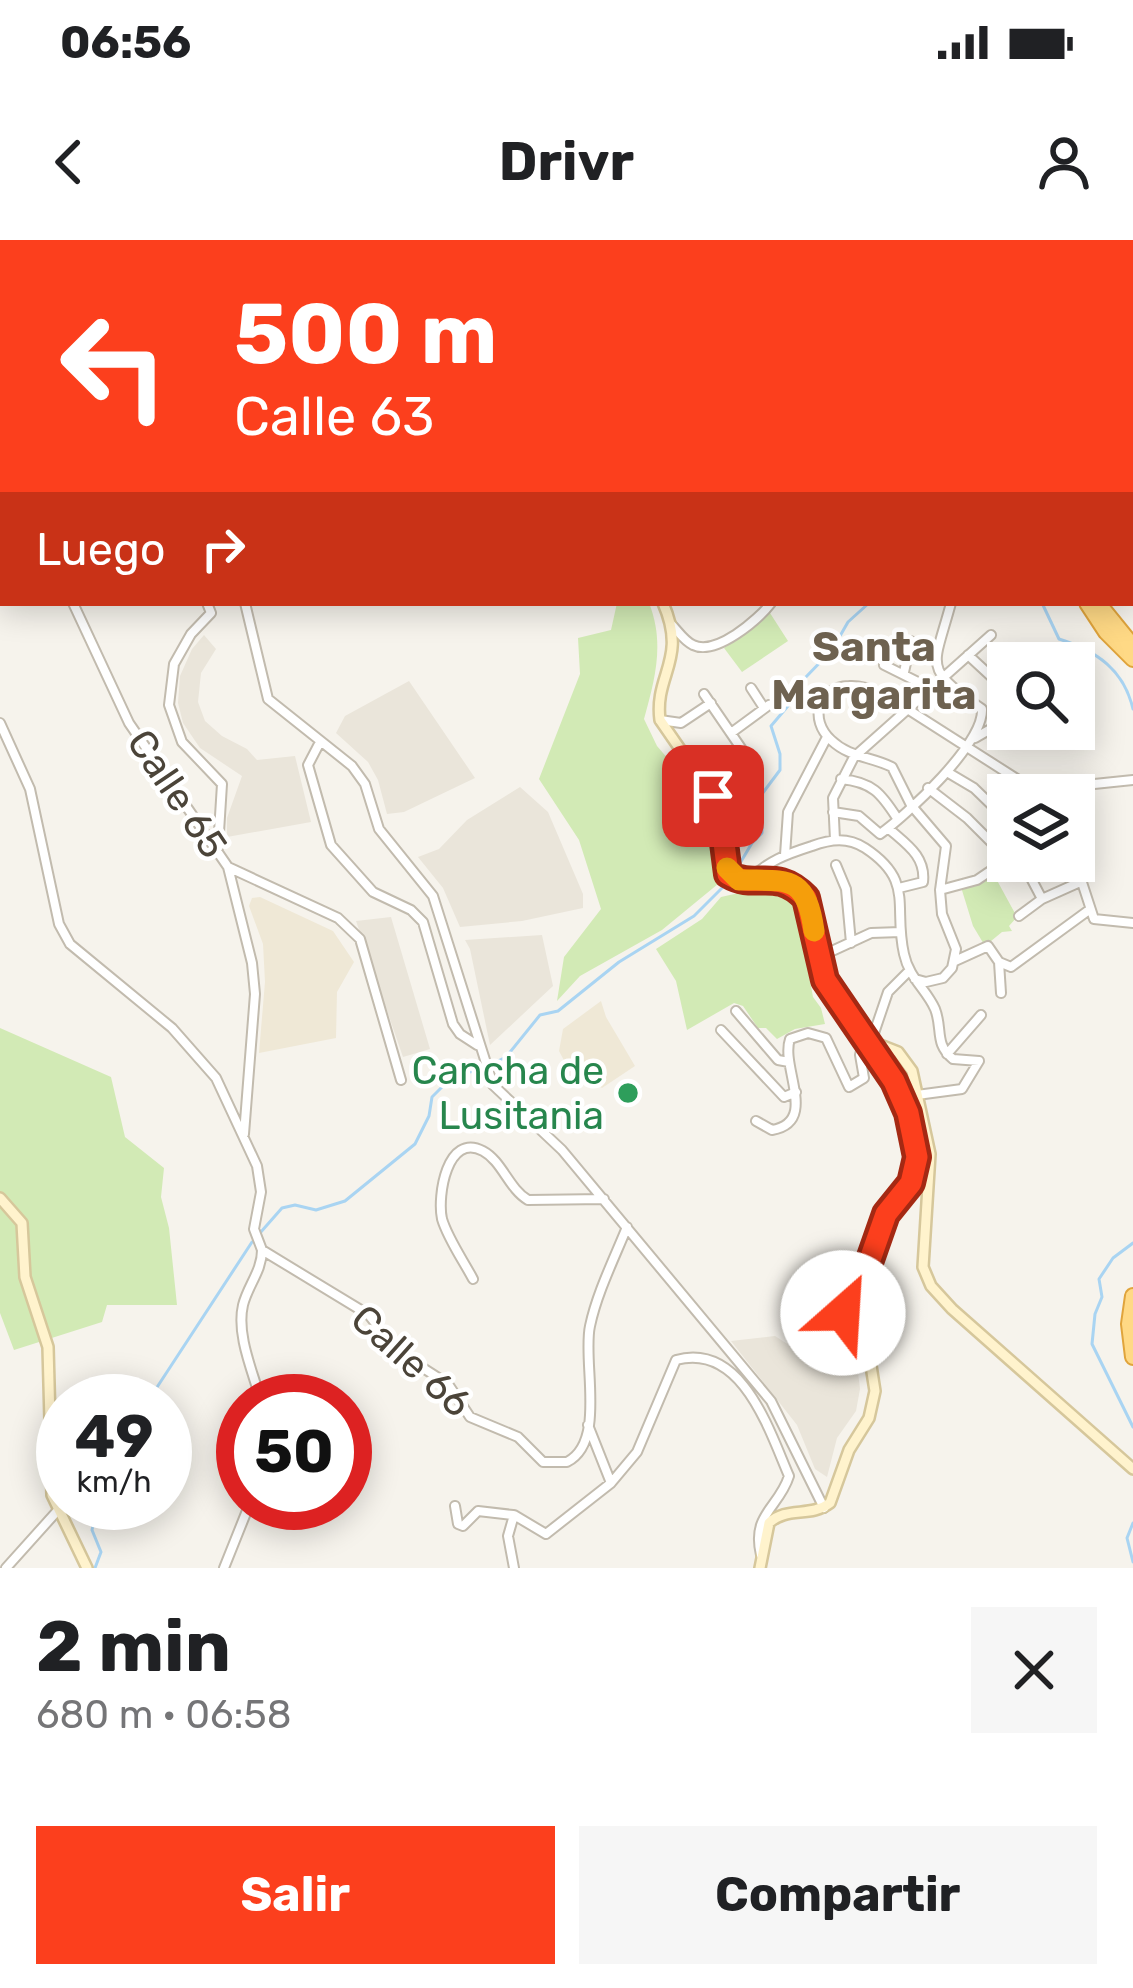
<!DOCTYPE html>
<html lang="es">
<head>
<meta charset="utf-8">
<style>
	body { margin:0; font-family:Rubik,sans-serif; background:#f6f6f6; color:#202124; height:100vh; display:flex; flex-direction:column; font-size:45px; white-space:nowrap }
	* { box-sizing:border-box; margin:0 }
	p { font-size:39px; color:#757577 }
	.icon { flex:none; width:66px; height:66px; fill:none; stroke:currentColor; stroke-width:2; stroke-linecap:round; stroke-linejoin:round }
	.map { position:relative; height:1328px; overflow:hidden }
	.details { display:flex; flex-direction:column; background:#fff; flex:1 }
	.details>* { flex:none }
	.top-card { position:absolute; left:0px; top:0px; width:1134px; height:366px; box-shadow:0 6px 30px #0003; background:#fc3f1d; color:#fff; overflow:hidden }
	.controls { position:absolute; left:987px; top:402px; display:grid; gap:24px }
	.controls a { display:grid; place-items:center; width:108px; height:108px; border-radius:0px; background:#fff; box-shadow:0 6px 30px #0003; font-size:60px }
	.speed { position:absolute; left:36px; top:1134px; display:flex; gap:24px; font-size:60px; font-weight:700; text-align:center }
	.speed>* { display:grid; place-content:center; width:156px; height:156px; border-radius:50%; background:#fff; box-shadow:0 6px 30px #0003; line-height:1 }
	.speed small { font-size:30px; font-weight:400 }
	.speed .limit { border:18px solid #d22; background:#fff; color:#111 }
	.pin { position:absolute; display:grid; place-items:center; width:102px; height:102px; color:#fff; margin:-51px; border-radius:24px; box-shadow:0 6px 18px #0006 }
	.me { position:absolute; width:132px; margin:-66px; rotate:26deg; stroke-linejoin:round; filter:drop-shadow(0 0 9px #0008) }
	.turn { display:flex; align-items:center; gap:42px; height:252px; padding:0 36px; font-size:54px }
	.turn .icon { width:156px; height:156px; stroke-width:2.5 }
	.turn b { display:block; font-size:84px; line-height:102px }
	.then { display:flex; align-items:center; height:114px; padding:0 36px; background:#0003; gap:24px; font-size:45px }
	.round { display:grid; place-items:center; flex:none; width:126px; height:126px; border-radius:0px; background:#f6f6f6 }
	.headline { display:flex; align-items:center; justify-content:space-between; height:204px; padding:0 36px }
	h1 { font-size:72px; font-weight:700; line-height:90px }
	.cta { display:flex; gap:24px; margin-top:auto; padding:24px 36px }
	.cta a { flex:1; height:138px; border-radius:0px; background:#fc3f1d; color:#fff; font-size:48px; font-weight:700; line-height:138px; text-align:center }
	.cta a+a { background:#f6f6f6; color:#202124 }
	.status { display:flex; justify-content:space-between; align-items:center; height:84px; padding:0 60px; background:#fff; direction:ltr }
	.status svg { height:33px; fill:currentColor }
	header { display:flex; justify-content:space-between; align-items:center; height:156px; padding:0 36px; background:#fff; font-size:54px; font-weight:700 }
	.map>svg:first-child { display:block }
	.residential { fill:#eae5da }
	.education { fill:#efe8d6 }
	.green { fill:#d2eab5 }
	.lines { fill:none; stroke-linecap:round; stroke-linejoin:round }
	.stream { stroke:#a9d4f2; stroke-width:3 }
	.minor-casing { stroke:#c2bbae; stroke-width:12 }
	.secondary-casing { stroke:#d6c79b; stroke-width:14 }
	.trunk-casing { stroke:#e0a43c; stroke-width:18 }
	.minor { stroke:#fff; stroke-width:8 }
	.secondary { stroke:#fff3cd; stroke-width:9 }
	.trunk { stroke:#ffd985; stroke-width:14 }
	.route-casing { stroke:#a42913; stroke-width:30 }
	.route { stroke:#fc3f1d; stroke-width:21 }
	.slow { stroke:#f59e0b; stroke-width:21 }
	.leisure-dot { fill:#2e9e5b; stroke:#fff; stroke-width:4.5 }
	.labels { text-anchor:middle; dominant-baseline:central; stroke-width:9; stroke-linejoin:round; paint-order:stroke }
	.street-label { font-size:39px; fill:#4b4439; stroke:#fff }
	.leisure-label { font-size:39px; fill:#27864d; stroke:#fff; text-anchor:end }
	.neighbourhood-label { font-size:42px; font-weight:bold; fill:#6e6250; stroke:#fff }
</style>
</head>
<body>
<div class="status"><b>06:56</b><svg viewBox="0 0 49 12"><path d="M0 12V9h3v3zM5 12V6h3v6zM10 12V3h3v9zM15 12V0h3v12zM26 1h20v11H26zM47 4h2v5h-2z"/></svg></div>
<header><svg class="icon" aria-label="back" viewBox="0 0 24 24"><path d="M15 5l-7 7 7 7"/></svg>Drivr<svg class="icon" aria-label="person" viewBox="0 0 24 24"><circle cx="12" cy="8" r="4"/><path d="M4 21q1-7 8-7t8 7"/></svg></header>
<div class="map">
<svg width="1133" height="1328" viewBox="0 0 1133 1328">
	<rect width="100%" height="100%" fill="#f6f3ec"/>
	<path class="residential" d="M204,395L216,409L201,433L198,462L205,481L222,496L247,509L257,520L295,516L311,582L227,597V578L242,536L200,508L183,483L178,463L180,436L192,409Z
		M409,441L475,538L404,572L387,574L378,540L368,522L336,493L345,476Z
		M520,547L548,572L583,654V668L522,681L460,687L443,648L418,617L439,609L467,580Z
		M391,677L430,809L403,817L356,681Z
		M542,695L553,746L490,805L470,709L465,700Z
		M775,1096L795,1109L824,1097L844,1101L857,1124L860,1149L856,1171L837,1198L827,1237L815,1229L797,1185L731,1101Z"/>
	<path class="education" d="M260,657L333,691L354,722L337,752L336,798L259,813L265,742L263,704L249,666L252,658Z
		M601,761L606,777L635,826L602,848L567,826L559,811L563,789Z"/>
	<path class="green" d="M617,363H649C665,403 655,439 644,479L657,506L693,548L709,595L718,644L662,690L580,736L557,761L564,717L601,669L579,600L539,539L580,434L578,398L611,390Z
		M770,373L788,401L742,432L724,408Z
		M993,633L1017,677L1009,686L1012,691L1002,692L985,706L973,686L961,647L977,646Z
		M761,648L785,657L796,667L813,757L821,768L825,784L795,789L777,799L766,788H758L743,766L734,763L687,790L676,741L656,709L702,679L721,657Z
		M0,788L111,837L125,897L164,928L161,957L169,988L177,1065H107L102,1082L14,1110L0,1073Z"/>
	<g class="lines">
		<path class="stream" d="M721,0L723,3
			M258,3L260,0
			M1131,98L1133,99
			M0,148L3,147
			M1042,363L1059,399C1097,411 1124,430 1133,469
			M733,635L752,603L762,593V554L780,530V514L771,486L799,453L803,440L832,410L848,382L869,363
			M494,823L506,817L540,775L558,771L619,722L694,676L725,645
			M260,993L282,968L295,965L316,970L345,961L415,904L429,876L432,857L454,835L485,829
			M1133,1003L1113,1018L1099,1039L1102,1057L1095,1074L1092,1104L1133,1187
			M148,1161L252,1002
			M1133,1283L1127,1298L1133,1322
			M95,1328L101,1312L92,1290L98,1263"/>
		<g class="minor-casing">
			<path id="minor" d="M91,0V3
				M978,0L980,3
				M168,3L170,0
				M73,363L129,483L228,627L252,723L255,754L244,894
				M207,363L211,373L191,394L174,424L169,465L182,502L222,544L218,608
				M245,363L268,459L352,526L365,544L379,589L433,656L493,845L562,910L771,1161L824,1268
				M671,384C678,391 684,401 693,405C716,416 758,380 771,363
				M968,415L1008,452
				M1066,423L1071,415
				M884,425L930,448
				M904,432L911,401
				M751,448L764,468
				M704,454L743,511L757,541L719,567
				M660,480L681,483L711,463
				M0,483L30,549L59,684L70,704L172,788L216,838L257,926L261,952L254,989L262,1010L369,1075L398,1112L448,1144L470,1177L518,1197L543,1222H567C607,1202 582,1121 590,1086C597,1053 614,1019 627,987
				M731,493L769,465
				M975,498L1008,479
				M320,502L308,525L331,605L373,652L411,670L423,682L453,784L460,794L477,805
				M947,532L974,548L1008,581
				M841,539C872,542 881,553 897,578
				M1027,542L1075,546L1133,540
				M928,548L967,578L1008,619
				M833,572L859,576L880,594C907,575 984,503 982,469C922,426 933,430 951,363
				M888,588C906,604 926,616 923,642L899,648
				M835,600L833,558L854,517L991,395
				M785,615L788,572L827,497
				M1074,618L1094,679L1133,683
				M1022,621L1042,659
				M836,625L846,649L851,703
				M228,627L338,678L360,699L401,840
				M748,641C767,621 787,614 812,606C831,599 848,597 865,608C915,641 893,666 904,714C909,738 926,749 935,769C943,789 934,804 953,819L979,821L962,849L917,855
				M940,650L977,640L1008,619
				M1019,676L1042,659L1080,642
				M819,717L871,693L901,692
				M955,721L988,706L999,722L1001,753
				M999,722L1011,727L1089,670
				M915,739L926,742L943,738L952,728L956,709L942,674L940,650L946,606L911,565L892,527C870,516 850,518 831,500C809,480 817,447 849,446C862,445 874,451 887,456L1042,555
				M736,771L778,820L789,822
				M721,790L784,857L796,852
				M871,802L888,752L909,731
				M947,814L981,775
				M756,881L772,890C819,882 780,827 790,799L808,793L826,798L849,847L864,838L860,815L864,799
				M473,1039C463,1020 448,999 442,979C437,956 447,892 483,911C502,921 509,949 528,960L604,959
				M261,1161C253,1132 236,1095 243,1065C248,1045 262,1031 262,1010
				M588,1185L611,1243L637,1212L676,1120C742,1102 769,1190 789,1236C779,1268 751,1274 761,1315
				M455,1266L458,1284L463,1286L478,1271L513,1275
				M6,1328L59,1269
				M224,1328L250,1263
				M514,1328L508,1296L514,1275L546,1294L611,1243"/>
		</g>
		<g class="secondary-casing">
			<path id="secondary" d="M495,0L498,3
				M663,363C688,420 654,434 660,480L716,561L729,634L743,641L773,637L795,647L806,658L825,740L894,841L910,879L917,917L913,937L886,974L866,1031L843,1067L869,1113L875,1151L869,1178L849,1210L830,1263C810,1278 787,1266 769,1283L760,1328
				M865,799L898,812L912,831L930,914L923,1027L931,1046L952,1069L1133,1229
				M0,958L22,983L25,1037L48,1107L52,1255L87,1328"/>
		</g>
		<g class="trunk-casing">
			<path id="trunk" d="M742,0L745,3
				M756,0L760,3
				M1087,363L1106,392L1133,419
				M1098,363L1133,406
				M1133,1056L1129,1084L1133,1117"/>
		</g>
		<use href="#minor" class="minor"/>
		<use href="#secondary" class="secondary"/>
		<use href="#trunk" class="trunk"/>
	</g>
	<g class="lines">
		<g class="route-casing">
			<path id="route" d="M713,556L720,572L728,634C756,651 775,626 806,658L825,740L894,841L908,873L917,917L911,943L886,974L866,1031L846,1060L843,1073"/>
		</g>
		<use href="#route" class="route"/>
		<path class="slow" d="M727,628L739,640C786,641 806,633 814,691"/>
	</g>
	<circle class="leisure-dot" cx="628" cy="853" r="12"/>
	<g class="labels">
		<g class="street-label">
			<text transform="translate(177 554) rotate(56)">Calle 65</text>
			<text transform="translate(411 1121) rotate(42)">Calle 66</text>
		</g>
		<g class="leisure-label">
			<text x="604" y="831">Cancha de<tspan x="604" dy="45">Lusitania</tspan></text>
		</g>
		<g class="neighbourhood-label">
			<text x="874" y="407">Santa<tspan x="874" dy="48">Margarita</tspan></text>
		</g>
	</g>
</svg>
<div class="controls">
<a><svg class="icon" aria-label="search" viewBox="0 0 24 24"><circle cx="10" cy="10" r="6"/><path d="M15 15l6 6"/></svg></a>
<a><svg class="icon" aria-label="layers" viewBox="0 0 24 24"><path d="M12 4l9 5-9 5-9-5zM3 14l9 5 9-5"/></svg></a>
</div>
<div class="speed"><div>49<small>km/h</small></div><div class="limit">50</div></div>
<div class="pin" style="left:713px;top:556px;background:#d93025"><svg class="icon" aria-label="arrive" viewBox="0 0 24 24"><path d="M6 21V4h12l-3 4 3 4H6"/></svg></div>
<svg class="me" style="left:843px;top:1073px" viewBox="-20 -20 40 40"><circle r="19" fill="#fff"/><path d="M0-13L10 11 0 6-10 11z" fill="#fc3f1d"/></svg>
<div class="top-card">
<div class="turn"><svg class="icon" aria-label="left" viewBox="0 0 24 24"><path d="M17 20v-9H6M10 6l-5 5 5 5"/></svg><div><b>500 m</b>Calle 63</div></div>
<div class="then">Luego<svg class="icon" aria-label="right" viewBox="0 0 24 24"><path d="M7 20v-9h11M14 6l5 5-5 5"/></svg></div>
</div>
</div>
<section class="details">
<div class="headline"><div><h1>2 min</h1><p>680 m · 06:58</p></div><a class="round"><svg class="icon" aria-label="close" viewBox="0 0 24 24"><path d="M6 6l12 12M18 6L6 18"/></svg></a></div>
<div class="cta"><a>Salir</a><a>Compartir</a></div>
</section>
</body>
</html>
